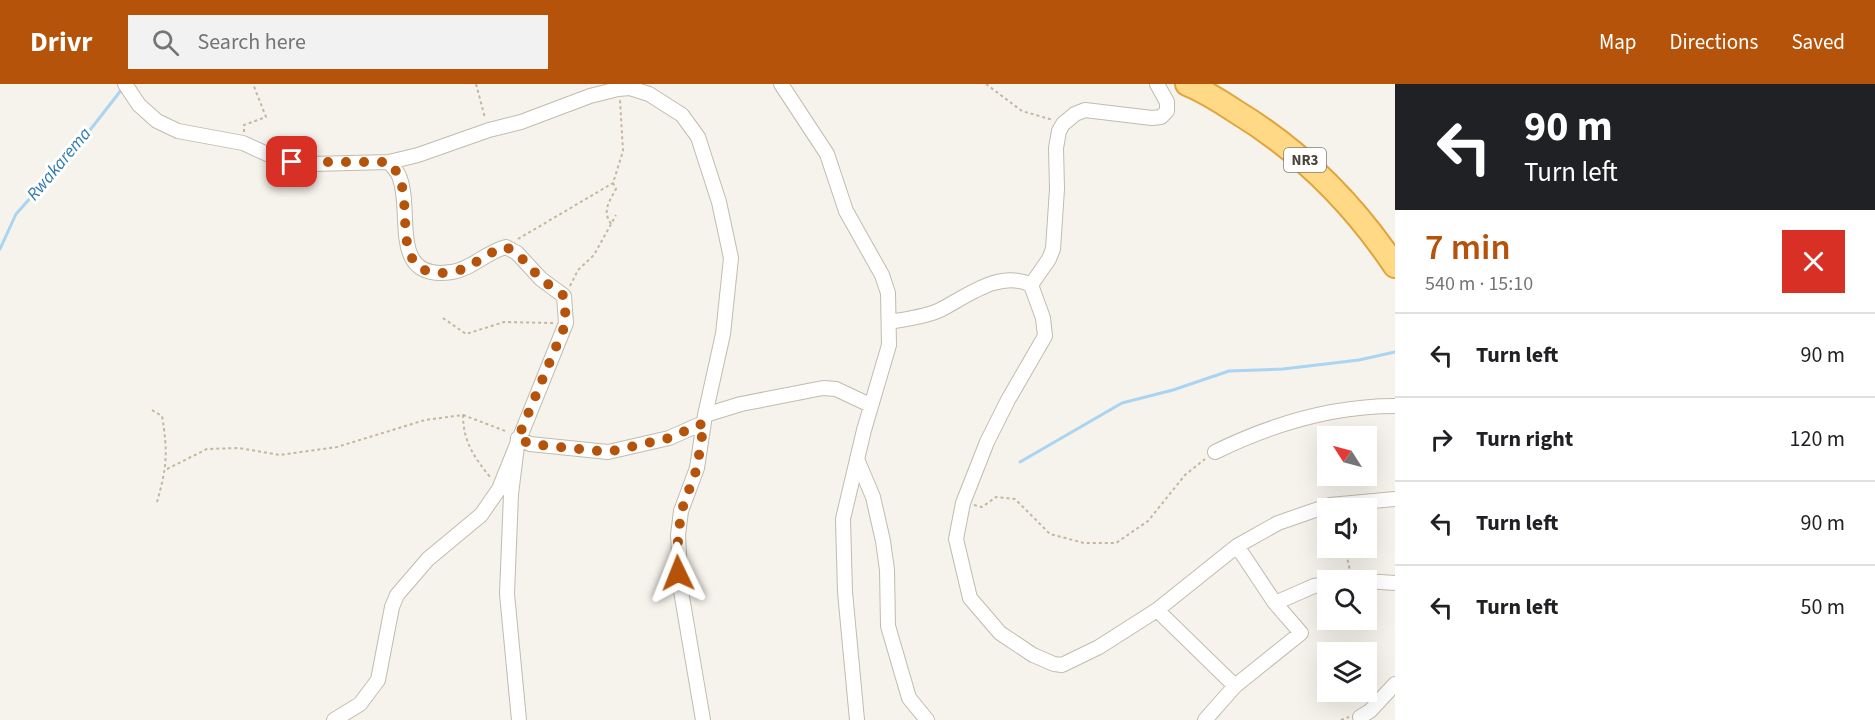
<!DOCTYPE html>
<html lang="en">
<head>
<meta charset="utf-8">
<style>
	body { margin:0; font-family:"Source Sans 3",sans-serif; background:#f2f2f2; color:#202124; height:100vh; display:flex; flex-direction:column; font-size:22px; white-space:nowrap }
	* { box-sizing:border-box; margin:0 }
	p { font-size:20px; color:#757577 }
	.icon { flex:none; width:33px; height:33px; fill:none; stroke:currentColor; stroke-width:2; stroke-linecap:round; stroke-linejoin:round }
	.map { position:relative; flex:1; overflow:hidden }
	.sheet { display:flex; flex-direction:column; background:#fff; width:480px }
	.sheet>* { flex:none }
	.guide { background:#202124; color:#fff; overflow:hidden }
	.needle { width:39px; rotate:306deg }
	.controls { position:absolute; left:1317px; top:342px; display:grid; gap:12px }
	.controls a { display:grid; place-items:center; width:60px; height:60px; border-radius:0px; background:#fff; box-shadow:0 6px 24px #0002; font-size:30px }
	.pin { position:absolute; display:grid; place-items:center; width:51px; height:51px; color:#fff; margin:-26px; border-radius:12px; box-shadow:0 3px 9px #0006 }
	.me { position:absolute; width:66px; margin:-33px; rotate:358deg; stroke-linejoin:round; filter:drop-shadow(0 0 4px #0008) }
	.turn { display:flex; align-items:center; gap:21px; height:126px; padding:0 30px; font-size:27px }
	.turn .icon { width:78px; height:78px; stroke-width:2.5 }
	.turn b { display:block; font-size:42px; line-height:51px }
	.round { display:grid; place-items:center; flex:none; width:63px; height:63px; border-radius:0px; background:#f2f2f2 }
	.overview { display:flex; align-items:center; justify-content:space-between; height:102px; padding:0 30px }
	h1 { font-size:36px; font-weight:600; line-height:45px; color:#b45309 }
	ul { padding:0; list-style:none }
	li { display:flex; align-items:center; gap:18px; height:84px; padding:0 30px; border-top:2px solid #e0e0e0 }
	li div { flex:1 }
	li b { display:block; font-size:22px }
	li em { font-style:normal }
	header { display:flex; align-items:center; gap:36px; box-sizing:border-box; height:84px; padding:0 30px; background:#b45309; color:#fff }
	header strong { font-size:28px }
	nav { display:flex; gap:33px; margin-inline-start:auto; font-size:21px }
	.search { width:420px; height:54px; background:#f2f2f2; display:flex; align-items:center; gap:15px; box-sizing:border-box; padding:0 21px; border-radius:0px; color:#757577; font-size:22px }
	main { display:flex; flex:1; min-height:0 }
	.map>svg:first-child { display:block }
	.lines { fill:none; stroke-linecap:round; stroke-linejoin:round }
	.stream { stroke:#a9d4f2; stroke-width:3 }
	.minor-casing { stroke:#c2bbae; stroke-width:16 }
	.trunk-casing { stroke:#e0a43c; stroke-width:26 }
	.path { stroke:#c4b79f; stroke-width:2; stroke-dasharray:3 3; stroke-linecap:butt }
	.minor { stroke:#fff; stroke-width:14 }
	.trunk { stroke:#ffd985; stroke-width:22 }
	.route { stroke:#b45309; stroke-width:10; stroke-dasharray:0 18 }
	.labels { text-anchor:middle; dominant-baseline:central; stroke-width:6; stroke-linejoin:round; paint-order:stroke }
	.shield { fill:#fff; stroke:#817c74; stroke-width:1.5 }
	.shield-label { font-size:15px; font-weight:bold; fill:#4b4439 }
	.water-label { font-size:18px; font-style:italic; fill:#2e7ab2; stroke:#fff }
</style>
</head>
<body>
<header>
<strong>Drivr</strong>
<div class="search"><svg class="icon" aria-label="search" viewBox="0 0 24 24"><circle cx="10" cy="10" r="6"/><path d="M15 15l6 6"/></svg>Search here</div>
<nav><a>Map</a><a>Directions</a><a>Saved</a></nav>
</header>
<main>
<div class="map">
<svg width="1395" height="636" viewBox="0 0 1395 636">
	<rect width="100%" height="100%" fill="#f6f3ec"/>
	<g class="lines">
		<path class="stream" d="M0,165L16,130L83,55L122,5
			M1020,378L1122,319L1173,306L1229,287L1283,285L1359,276L1395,268"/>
		<g class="minor-casing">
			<path id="minor" d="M125,0L139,21L157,37L178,47L243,59L280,76L312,80L389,78L418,71L489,46L521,38L590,12L618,5L630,4L649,10L682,31L698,53L719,118L731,174L723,250L705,331L697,384L681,427L678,451L681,507L703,636
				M781,0L827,70L846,127L882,191L888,209L889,261L864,346L843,435L845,508L857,636
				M1031,201L1049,175L1053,165L1057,105L1056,64L1059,47L1063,40L1075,30L1085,26L1152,34L1161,33L1167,27V18L1157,0
				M890,238C906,235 925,233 940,226C966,213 1000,185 1031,201L1043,234L1045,252L1008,316L987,358L963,419L956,455L970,514L1000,549L1033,571L1054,580L1062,581L1099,563L1157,526L1237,462L1278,439L1330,421L1395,415
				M705,331L741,320L823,304L836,305L870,321
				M1215,368C1270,341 1333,322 1395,322
				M857,375L873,413L883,457L887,486L888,542L909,614L927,636
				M1366,497L1395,499
				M1275,519L1314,502L1328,500
				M1157,526L1235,602L1205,636
				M1235,602L1301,549L1275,519L1237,462
				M1360,633L1370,627L1395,600
				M334,636L360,620L378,596L392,523L397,511L428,475L481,431L499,405L566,239L564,212L541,195L517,169L506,163C486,168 472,185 452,188C387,198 414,127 399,92C397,87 392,82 389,78
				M519,636L507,510L511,410L518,354L530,360L608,368L669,354L703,339"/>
		</g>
		<g class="trunk-casing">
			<path id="trunk" d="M1187,0C1204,7 1220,17 1235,27C1301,67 1352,118 1395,182"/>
		</g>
		<path class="path" d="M476,0L485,34
			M986,0L1022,27L1053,36
			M244,48V41L266,33L253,0
			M611,140C602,127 609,118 616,105L613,99L623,67L620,16
			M518,155L613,99
			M570,202L578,186L594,171L616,131
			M443,234L466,250L504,238L553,239
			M152,326L162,332C168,368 167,383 157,418
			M463,331L508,348
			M167,385L207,365L239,364L280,371L337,363L425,336L463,331C463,357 474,373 490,393
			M974,421L982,423L996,413L1015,415L1050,450L1084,459H1116L1148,437L1185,391L1205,375
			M1345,464L1352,496
			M1341,636L1349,633"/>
		<use href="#minor" class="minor"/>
		<use href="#trunk" class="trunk"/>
	</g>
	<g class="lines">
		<path class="route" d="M292,78H389C392,82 397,87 399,93C414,127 387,198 452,188C472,185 486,168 506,163L517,169L541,195L564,212L566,239L518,354L530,360L608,368L669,354L704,339L697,384L681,428L677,467L678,489"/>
	</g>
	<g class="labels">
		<rect class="shield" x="1284" y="64" width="42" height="24" rx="4.5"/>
		<g class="shield-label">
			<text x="1305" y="76">NR3</text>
		</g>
		<g class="water-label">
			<text transform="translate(59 80) rotate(-50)">Rwakarema</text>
		</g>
	</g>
</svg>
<div class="controls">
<a><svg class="needle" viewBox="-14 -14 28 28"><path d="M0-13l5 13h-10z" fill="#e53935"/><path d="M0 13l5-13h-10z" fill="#757577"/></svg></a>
<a><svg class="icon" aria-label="sound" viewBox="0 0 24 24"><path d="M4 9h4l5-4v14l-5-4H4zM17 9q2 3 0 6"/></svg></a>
<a><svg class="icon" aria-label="search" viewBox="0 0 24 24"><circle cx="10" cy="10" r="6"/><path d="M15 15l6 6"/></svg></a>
<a><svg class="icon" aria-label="layers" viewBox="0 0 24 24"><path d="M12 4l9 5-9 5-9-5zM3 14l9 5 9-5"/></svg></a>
</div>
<div class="pin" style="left:292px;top:78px;background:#d93025"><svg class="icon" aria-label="arrive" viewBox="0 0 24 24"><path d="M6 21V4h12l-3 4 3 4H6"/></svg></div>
<svg class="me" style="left:678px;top:489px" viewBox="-20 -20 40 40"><path d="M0-17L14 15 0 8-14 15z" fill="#b45309" stroke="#fff" stroke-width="4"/></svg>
</div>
<section class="sheet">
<div class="guide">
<div class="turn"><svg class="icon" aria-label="left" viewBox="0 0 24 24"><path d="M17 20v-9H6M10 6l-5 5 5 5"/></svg><div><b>90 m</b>Turn left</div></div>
</div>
<div class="overview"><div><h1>7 min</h1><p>540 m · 15:10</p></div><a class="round" style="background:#d93025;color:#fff"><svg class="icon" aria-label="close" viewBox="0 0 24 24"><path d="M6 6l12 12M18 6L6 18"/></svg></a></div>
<ul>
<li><svg class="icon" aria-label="left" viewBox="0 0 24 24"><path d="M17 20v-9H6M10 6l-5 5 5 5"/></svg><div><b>Turn left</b></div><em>90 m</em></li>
<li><svg class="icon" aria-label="right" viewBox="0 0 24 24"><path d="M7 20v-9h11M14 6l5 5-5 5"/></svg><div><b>Turn right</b></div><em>120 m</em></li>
<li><svg class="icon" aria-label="left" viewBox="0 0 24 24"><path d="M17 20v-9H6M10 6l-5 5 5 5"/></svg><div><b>Turn left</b></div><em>90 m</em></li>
<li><svg class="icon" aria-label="left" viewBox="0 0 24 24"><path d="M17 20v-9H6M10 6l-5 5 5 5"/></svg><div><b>Turn left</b></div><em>50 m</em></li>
</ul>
</section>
</main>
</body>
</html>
